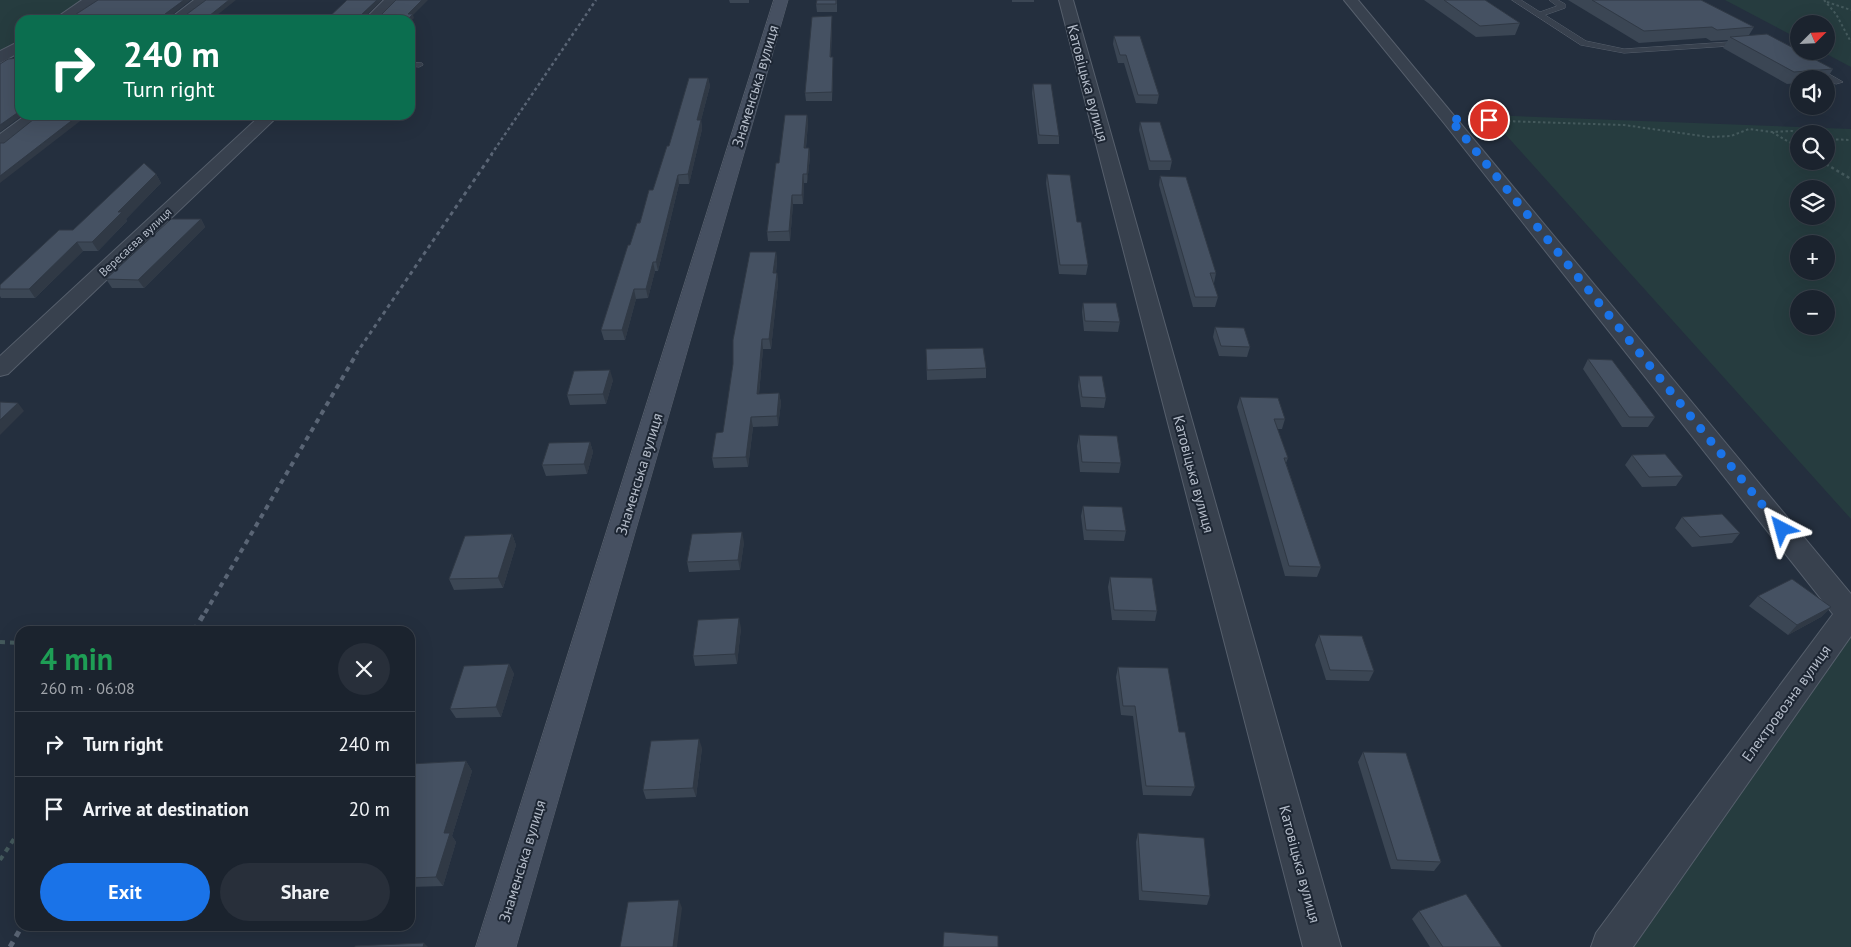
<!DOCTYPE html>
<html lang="en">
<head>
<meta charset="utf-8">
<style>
	body { margin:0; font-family:"PT Sans",sans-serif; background:#282f3a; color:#f1f3f6; height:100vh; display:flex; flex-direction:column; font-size:19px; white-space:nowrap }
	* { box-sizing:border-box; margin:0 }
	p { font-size:16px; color:#a0a4aa }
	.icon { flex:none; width:28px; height:28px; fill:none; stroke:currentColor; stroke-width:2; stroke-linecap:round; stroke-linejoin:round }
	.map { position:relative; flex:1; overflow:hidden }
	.sheet { position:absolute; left:15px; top:626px; width:400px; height:305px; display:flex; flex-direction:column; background:#1b232e; border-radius:15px; box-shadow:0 5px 20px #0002,0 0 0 1px #39404a }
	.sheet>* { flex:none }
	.banner { position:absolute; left:15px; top:15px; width:400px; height:105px; border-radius:15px; box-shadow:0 5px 20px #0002,0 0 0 1px #39404a; background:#0b6e4f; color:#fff; overflow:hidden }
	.needle { width:32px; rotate:66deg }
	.controls { position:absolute; left:1790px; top:15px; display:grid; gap:10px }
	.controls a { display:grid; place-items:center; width:45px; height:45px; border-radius:50%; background:#1b232e; box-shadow:0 5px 20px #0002,0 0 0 1px #39404a; font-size:25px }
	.pin { position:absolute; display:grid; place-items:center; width:42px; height:42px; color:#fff; margin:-21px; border:2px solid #fff; border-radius:50%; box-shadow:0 1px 5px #0007 }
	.me { position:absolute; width:55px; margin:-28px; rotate:321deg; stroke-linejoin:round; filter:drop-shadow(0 0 4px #0008) }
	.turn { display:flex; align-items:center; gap:18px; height:105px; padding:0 25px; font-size:22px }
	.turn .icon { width:65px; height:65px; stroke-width:2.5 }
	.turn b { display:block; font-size:35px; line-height:42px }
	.round { display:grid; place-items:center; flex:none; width:52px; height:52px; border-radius:26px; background:#282f3a }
	.overview { display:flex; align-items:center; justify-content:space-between; height:85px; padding:0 25px }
	h1 { font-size:30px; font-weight:700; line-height:38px; color:#1e9e55 }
	.primary-button { display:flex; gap:10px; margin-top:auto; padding:10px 25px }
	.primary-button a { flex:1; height:58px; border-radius:30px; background:#1a73e8; color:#fff; font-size:20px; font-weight:700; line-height:58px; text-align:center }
	.primary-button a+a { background:#282f3a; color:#f1f3f6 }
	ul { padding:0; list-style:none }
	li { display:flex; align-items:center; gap:15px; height:65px; padding:0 25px; border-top:1px solid #39404a }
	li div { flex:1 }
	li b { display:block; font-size:19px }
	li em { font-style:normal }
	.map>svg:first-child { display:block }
	.green { fill:#263c3f; fill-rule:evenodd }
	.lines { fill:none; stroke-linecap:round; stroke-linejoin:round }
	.service-casing { stroke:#565f6c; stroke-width:1 }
	.minor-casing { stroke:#565f6c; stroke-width:2 }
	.secondary-casing { stroke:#565f6c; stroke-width:1 }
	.path-far2 { stroke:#44595c; stroke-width:2; stroke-dasharray:2.5 2.5; stroke-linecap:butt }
	.path-far1 { stroke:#44595c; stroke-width:2.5; stroke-dasharray:3 3; stroke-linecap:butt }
	.path { stroke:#44595c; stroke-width:4; stroke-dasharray:5 5; stroke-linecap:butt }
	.service { fill:#38414e; fill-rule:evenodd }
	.minor { fill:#38414e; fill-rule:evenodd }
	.secondary { fill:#465061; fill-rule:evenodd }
	.rail-far3 { stroke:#5a6575; stroke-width:2.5; stroke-dasharray:3 3; stroke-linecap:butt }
	.rail-far2 { stroke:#5a6575; stroke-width:3; stroke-dasharray:4 4; stroke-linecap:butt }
	.rail-far1 { stroke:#5a6575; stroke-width:4; stroke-dasharray:5 5; stroke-linecap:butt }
	.rail { stroke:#5a6575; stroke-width:5; stroke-dasharray:6 6; stroke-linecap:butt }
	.wall { fill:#3b4654 }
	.shaded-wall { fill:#303945 }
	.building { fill:#455162; stroke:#303945 }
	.route { stroke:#1a73e8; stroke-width:9; stroke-dasharray:0 16.2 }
	.labels { text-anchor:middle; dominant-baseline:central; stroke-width:4; stroke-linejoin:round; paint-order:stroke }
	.far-street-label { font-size:12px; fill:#b4bcc9; stroke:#1d2633 }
	.street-label { font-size:15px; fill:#b4bcc9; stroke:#1d2633 }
</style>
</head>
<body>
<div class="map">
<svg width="1851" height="947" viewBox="0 0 1851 947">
	<rect width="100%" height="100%" fill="#242f3e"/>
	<path class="green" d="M0,0H92L60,20H20V45L0,58Z
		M1725,0H1851V67L1821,51H1826V24H1799V39Z
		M1488,115L1851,129V519ZM1799,134H1826V161H1799ZM1799,189H1826V216H1799ZM1799,244H1826V271H1799ZM1799,299H1826V326H1799Z
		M1851,613V947H1610Z"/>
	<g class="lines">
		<g class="service-casing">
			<path id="service" d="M1512,0H1521L1540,12L1557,6L1549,0H1558L1565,4V8L1545,15L1586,41L1624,49L1744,41L1748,43L1744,45L1624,53L1581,45Z
				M410,62L422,63L423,65L419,67L410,66Z
				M1809,66H1815L1843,82L1836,84L1809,70Z"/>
		</g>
		<g class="minor-casing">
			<path id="minor" d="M82,0H99L70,20H53Z
				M194,0H210L184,20H168Z
				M384,0H399L379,20H364Z
				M1059,0H1073L1341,947H1303Z
				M1344,0H1358L1851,594V636L1633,947H1591L1596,933L1833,614L1444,123Z
				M20,41V52L0,63V51Z
				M26,115H45L6,146L0,147V134Z
				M261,115H279L8,374L0,376V356Z"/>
		</g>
		<g class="secondary-casing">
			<path id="secondary" d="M774,0H788L516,947H476Z"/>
		</g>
		<path class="path-far2" d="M1824,0L1836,14L1851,42
			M1827,2L1851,10
			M1473,120L1624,125L1709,137L1731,136L1749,129L1772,132L1792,131L1799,134
			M1772,132L1799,148
			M1826,139L1851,140"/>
		<path class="path-far1" d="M1821,161L1851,179"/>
		<path class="path" d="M0,642L20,643
			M0,860L20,830"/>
		<use href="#service" class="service"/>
		<use href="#minor" class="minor"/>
		<use href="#secondary" class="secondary"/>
		<path class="rail-far3" d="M491,155L596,0"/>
		<path class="rail-far2" d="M356,354L492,154"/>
		<path class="rail-far1" d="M205,613L357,353"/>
		<path class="rail" d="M194,631L205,612
			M10,947L22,926"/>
	</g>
	<path class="wall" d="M729,0H749V3H730Z
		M837,0V12H817L816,4Z
		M1012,0H1034V2H1012Z
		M1424,0H1485L1520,23L1515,35L1476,37Z
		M1568,0H1701L1754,27L1749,35L1833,69L1826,80V79H1799V83L1787,84L1723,48L1728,40L1711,41L1706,38L1639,43Z
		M832,24L831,57L833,66L832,101H806L805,93Z
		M1114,36L1159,95L1157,104L1136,103L1124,63H1118L1113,44Z
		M708,78L710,86L701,120L702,129L689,184H679L658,271H655L648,298L636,299L625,340H604L601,330L630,245L653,190L669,146Z
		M1033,84L1059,136V144H1038L1032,93Z
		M807,115L808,123L806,148H809L810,157L807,183H804L803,204H793L790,241H768L767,232L779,163Z
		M1140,122L1172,161L1170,170H1149L1139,130Z
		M156,174L161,183L126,219L127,221L98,251H83L35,298H1L0,296V285L73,230Z
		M1047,174L1077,222L1088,265L1086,275L1059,274L1046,183Z
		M1160,176L1216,273L1214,283H1213L1218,297L1215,307H1193L1159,185Z
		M201,219L205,227L144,288H112L106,279Z
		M776,252L777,261L776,273H777L778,283L771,349H763L759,394L779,393L781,403L778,426L753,427L748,467L714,468L712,458L723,432Z
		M1083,303L1120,322L1118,332L1084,331L1082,312Z
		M1215,327L1250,347L1247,357L1219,356L1213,337Z
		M926,349L986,368V378L927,380Z
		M1588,359L1655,417L1648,427H1622L1583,369Z
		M1079,376L1106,398L1104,408L1081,407L1078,386Z
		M613,380L606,404L570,405L567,395Z
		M1240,397L1285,419L1282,429H1277L1288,458L1286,463L1321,567L1317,577L1285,576L1237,407Z
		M1079,435L1121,463L1119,473L1080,472L1077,446Z
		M590,442L593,452L587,474L546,476L542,465Z
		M1632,455L1683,476L1676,486L1642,487L1625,465Z
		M1083,506L1126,531L1124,541L1084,540L1081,516Z
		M1682,517L1740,533L1732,543L1692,547L1675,528Z
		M512,534L516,545L503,588L454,590L449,579Z
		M744,542L740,570L689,572L687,562Z
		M1110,577L1157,611L1155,621L1112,620L1108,587Z
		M1758,596L1831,607L1821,617L1788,635L1749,606Z
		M741,628L737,664L695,666L693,656Z
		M1319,635L1374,671L1369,681L1326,680L1315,645Z
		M509,664L514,674L501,717L456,718L450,709Z
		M1118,667L1179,732L1195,787L1191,796L1143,795L1133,716L1121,715L1116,677Z
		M702,748L696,797L646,799L643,790Z
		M1363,752L1441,862L1434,871L1391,869L1358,762Z
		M466,761L472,771L452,836L456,842L443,886L410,887V764Z
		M1138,833L1210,896L1207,905L1139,900L1136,842Z
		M1419,911L1502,947H1430L1412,919Z"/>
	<path class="shaded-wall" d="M184,0H191L167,19L165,17V14Z
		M229,0H236L211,20H204Z
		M377,0H382L363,19L361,17V15Z
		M422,0H428L413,15L414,18L410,22V20H407L408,14Z
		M832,16V24L830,66V57Z
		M708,78L710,86L701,120L702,129L689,184L688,174L697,120Z
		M20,111V115H23L0,132V125Z
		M79,115H88L0,183V176Z
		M807,115L808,123L805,157L804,148Z
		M809,148L810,157L807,183V174Z
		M156,174L161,183L126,219L127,221L98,251L92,242L118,212Z
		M803,174L804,183L803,204L802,195Z
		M678,175L679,184L658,271L656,262Z
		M792,195L793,204L790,241L789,231Z
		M201,219L205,227L144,288L138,280Z
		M77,242L83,251L35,298L29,289Z
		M776,252L777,261L775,283L773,273Z
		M653,262L655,271L648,298L646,289Z
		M777,273L778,283L771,349L769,339Z
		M634,289L636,299L625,340L622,330Z
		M762,339L763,349L758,404L757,394Z
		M610,370L613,380L606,404L603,394Z
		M779,393L781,403L778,426L777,416Z
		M18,403L24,411L0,435V420Z
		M751,417L753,427L748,467L746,457Z
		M590,442L593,452L587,474L584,464Z
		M742,532L744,542L740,570L738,560Z
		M512,534L516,545L503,588L498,578Z
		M1831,607L1821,617L1788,635L1797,625Z
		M739,618L741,628L737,664L735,654Z
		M509,664L514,674L501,717L496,707Z
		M699,739L702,748L696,797L693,788Z
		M466,761L472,771L452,836L456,842L443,886L436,877L444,833Z
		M679,900L682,908L677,947H673Z
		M424,943L428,947H423Z"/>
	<path class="building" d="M98,0H184L165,14V17H183L206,0H229L204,20H67Z
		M347,0H377L361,15V17H379L396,0H422L408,14H413L407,20H326Z
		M817,0H836V4H816Z
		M1444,0H1485L1520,23L1480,26Z
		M1592,0H1701L1754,27L1717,30L1712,27L1644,31Z
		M832,16L830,57H833L832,92L805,93L812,17Z
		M1767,34L1799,51L1833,69L1794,72L1730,37Z
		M1114,36H1140L1159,95H1138L1126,55H1120Z
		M20,50V111L0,125V64L8,59L19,58V51Z
		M689,78H708L697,120H701L688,174L678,175L656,262H653L646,289H634L622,330H601L628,245H630L637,223H640L649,190H653L667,146H669Z
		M1033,84H1051L1059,136L1039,135Z
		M39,115H79L0,176V143H4Z
		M785,115H807L804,148H809L807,174H803L802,195H792L789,231L767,232L776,163H779Z
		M1140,122H1160L1172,161H1150Z
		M144,163L156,174L118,212H122L92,242H77L29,289H0V285L59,230H73Z
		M1047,174L1070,175L1077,222H1081L1088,265H1060Z
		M1160,176L1186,177L1216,273H1210L1218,297H1195Z
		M171,219H201L138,280L106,279Z
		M750,252H776L773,273H777L769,339H762L757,394L779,393L777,416L751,417L746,457L712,458L716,433L723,432L733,364V340Z
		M1083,303H1116L1120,322L1085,321Z
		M1215,327L1244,328L1250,347L1221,346Z
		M983,348L986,368L927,370L926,349Z
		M1588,359L1612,360L1655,417H1629Z
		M610,370L603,394L567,395L574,371Z
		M1079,376H1102L1106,398L1082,397Z
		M1240,397L1278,398L1285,419H1274L1288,458H1284L1321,567L1289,566Z
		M0,402L18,403L0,420Z
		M1079,435L1117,436L1121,463L1082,462Z
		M590,442L584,464L542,465L549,443Z
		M1665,454L1683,476L1649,477L1632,455Z
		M1083,506L1122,507L1126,531L1086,530Z
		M1722,514L1740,533L1700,537L1682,517Z
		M742,532L738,560L687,562L692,534Z
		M512,534L498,578L449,579L465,536Z
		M1110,577L1152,578L1157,611L1114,610Z
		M1792,579L1831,607L1797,625L1758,596Z
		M739,618L735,654L693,656L698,620Z
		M1319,635L1362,636L1374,671L1330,670Z
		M509,664L496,707L450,709L464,666Z
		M1118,667L1168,668L1179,732H1185L1195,787L1146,786L1135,706H1123Z
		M699,739L693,788L643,790L651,741Z
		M1363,752L1406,753L1441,862L1397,860Z
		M466,761L444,833H450L436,877L410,878V764Z
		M1138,833L1204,838L1210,896L1142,891Z
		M1466,894L1502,947H1443L1419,911Z
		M679,900L673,947H620L628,902Z
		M944,932L998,936V947H943Z
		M424,943L423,947H355V946Z"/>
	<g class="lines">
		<path class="route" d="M1489,120L1450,119L1782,529"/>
	</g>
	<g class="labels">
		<g class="far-street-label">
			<text transform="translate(135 242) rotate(-43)">Вересаєва вулиця</text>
		</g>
		<g class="street-label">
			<text transform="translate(1088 83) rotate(75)">Катовіцька вулиця</text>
			<text transform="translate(755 86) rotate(-73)">Знаменська вулиця</text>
			<text transform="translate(639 474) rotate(-73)">Знаменська вулиця</text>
			<text transform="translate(1194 474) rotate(75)">Катовіцька вулиця</text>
			<text transform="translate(1786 703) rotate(-54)">Електровозна вулиця</text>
			<text transform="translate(522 861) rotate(-73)">Знаменська вулиця</text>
			<text transform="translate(1300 864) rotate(75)">Катовіцька вулиця</text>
		</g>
	</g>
</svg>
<div class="controls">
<a><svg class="needle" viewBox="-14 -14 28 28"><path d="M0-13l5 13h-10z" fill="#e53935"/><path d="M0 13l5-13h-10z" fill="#a0a4aa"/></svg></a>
<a><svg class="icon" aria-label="sound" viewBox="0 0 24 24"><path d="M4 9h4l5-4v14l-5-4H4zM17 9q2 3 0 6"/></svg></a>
<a><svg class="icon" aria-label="search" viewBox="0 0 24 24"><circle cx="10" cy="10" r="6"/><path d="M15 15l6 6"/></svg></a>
<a><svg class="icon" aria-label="layers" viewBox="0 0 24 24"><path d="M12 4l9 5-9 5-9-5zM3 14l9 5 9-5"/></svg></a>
<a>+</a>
<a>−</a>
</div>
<div class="pin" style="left:1489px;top:120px;background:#d93025"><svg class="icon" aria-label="arrive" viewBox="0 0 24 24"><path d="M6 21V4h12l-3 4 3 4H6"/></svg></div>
<svg class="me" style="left:1782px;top:529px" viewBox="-20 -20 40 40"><path d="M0-17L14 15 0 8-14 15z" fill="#1a73e8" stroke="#fff" stroke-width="4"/></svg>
<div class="banner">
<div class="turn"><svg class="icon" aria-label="right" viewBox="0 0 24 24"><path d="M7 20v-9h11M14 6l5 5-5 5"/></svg><div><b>240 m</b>Turn right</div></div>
</div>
<section class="sheet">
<div class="overview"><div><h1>4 min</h1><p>260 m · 06:08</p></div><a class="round"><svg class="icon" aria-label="close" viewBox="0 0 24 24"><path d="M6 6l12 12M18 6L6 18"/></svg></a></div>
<ul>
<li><svg class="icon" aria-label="right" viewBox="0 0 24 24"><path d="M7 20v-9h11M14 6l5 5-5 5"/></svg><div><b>Turn right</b></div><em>240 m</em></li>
<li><svg class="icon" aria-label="arrive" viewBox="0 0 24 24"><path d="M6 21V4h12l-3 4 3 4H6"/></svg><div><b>Arrive at destination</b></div><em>20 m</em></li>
</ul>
<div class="primary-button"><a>Exit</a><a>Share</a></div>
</section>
</div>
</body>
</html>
